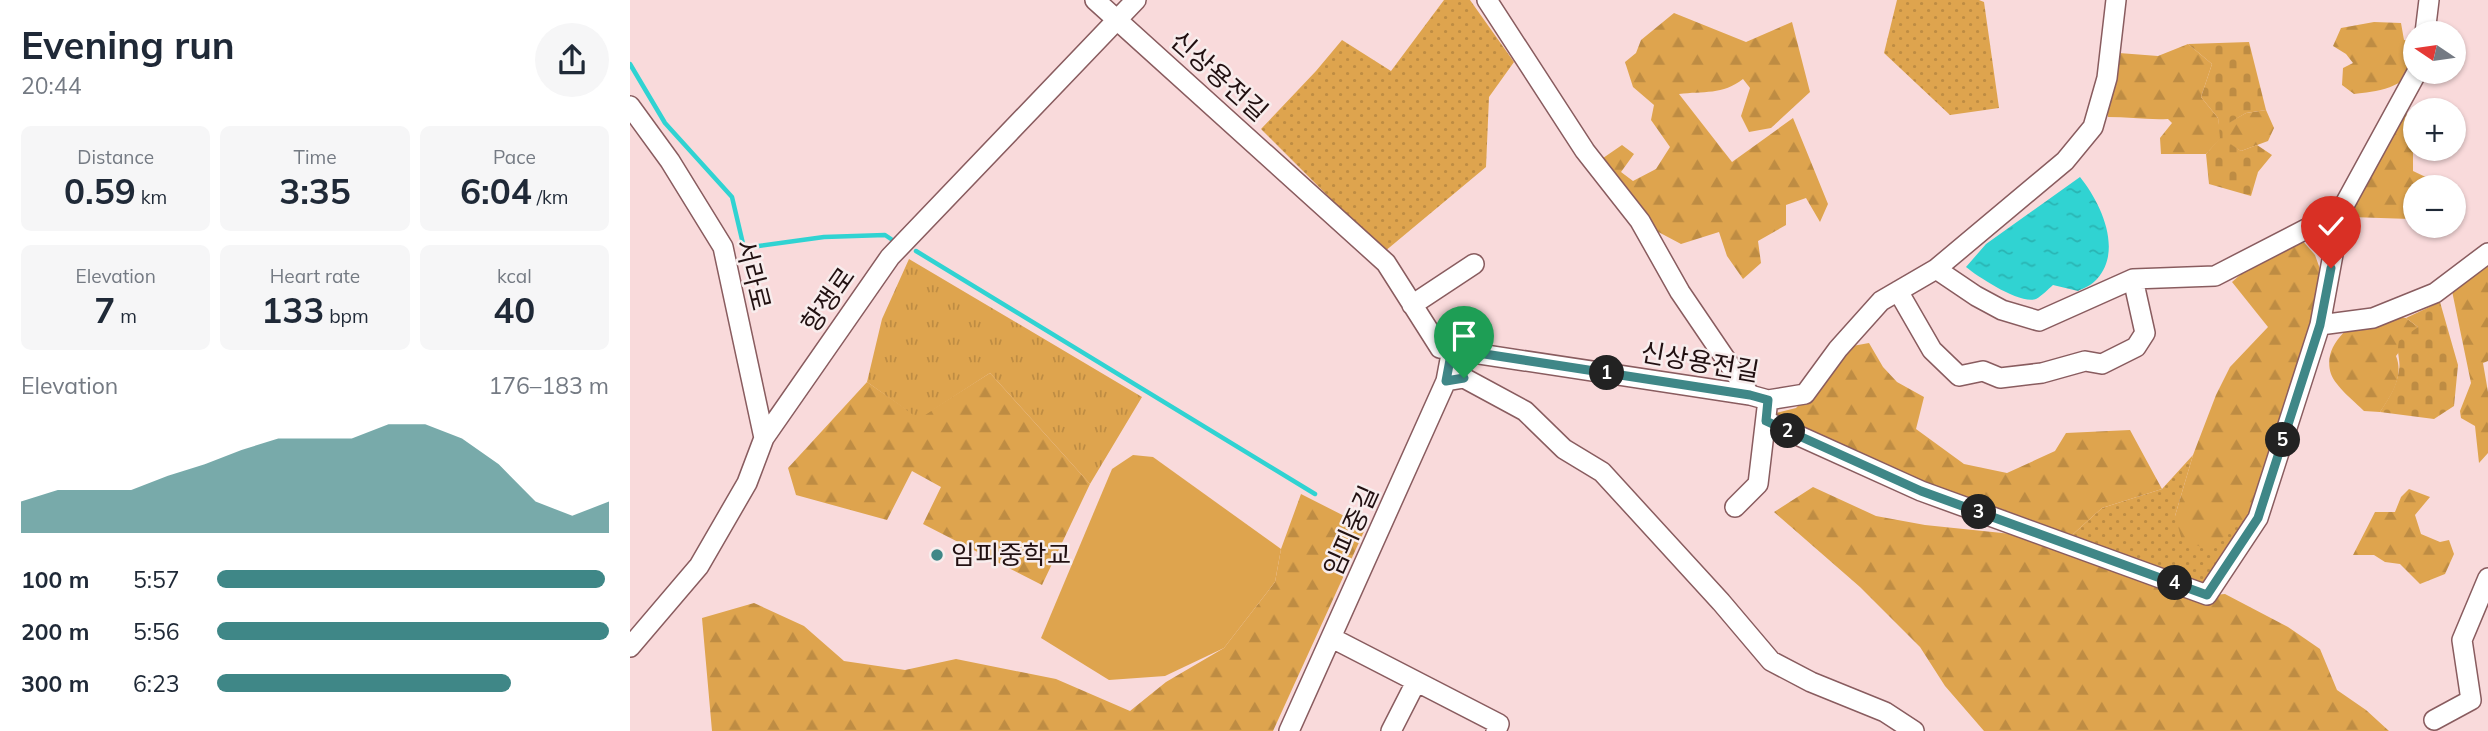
<!DOCTYPE html>
<meta charset="utf-8">
<style>
body{margin:0;font-family:Mulish,"Noto Sans KR",sans-serif;background:#f6f6f7;color:#1f2937;height:100vh;display:flex;flex-direction:column;font-size:26px;white-space:nowrap}
*{box-sizing:border-box;margin:0}
p{font-size:23px;color:#747a83}
.icon{flex:none;width:38px;height:38px;fill:none;stroke:currentColor;stroke-width:2;stroke-linecap:round;stroke-linejoin:round}
.map{position:relative;flex:1;overflow:hidden}
.sheet{display:flex;flex-direction:column;background:#fff;width:630px}
.sheet>*{flex:none}
.needle{width:46px;rotate:283deg}
.buttons{position:absolute;left:1773px;top:21px;display:grid;gap:14px}
.buttons a{display:grid;place-items:center;width:63px;height:63px;border-radius:50%;background:#fff;box-shadow:0 2px 5px #0004;font-size:35px}
.pin{position:absolute;display:grid;place-items:center;width:60px;height:60px;color:#fff;margin:-72px -30px;border-radius:50% 50% 50% 0;rotate:-45deg;box-shadow:0 0 7px #0007}
.pin .icon{rotate:45deg}
.km{position:absolute;width:35px;height:35px;margin:-18px;border-radius:50%;background:#222;color:#fff;font-size:19px;line-height:35px;text-align:center}
.round{display:grid;place-items:center;flex:none;width:74px;height:74px;border-radius:37px;background:#f6f6f7}
.summary{display:flex;align-items:center;justify-content:space-between;height:119px;padding:0 21px}
h1{font-size:38px;font-weight:700;line-height:52px}
.stats{display:grid;grid-template-columns:repeat(3,1fr);gap:10px;height:119px;padding:7px 21px}
.stats div{display:grid;align-content:center;border-radius:10px;background:#f6f6f7;text-align:center}
.stats b{font-size:35px;font-weight:700}
.stats small{font-size:19px;font-weight:400}
.stats p{font-size:19px}
.chart{height:196px;padding:14px 21px}
.chart p{display:flex;justify-content:space-between}
.chart svg{width:100%;height:126px;margin-top:7px;fill:#3f8787;opacity:.7}
ul{padding:0 21px;list-style:none;font-size:23px}
li{display:grid;grid-template-columns:112px 84px 1fr;align-items:center;height:52px}
li i{height:18px;border-radius:9px;background:#3f8787}
main{display:flex;flex:1;min-height:0}
.map>svg:first-child{display:block}
.grass{fill:url(#grass-dots)}
.forest{fill:url(#forest-firs)}
.cemetery{fill:url(#cemetery-stones)}
.park{fill:url(#park-tufts)}
.pitch{fill:#dea44e}
.water{fill:url(#water-ripples)}
.lines{fill:none;stroke-linecap:round;stroke-linejoin:round}
.stream{stroke:#30d3d2;stroke-width:4.5}
.minor-casing{stroke:#895c5f;stroke-width:22}
.minor{stroke:#fff;stroke-width:19}
.route-casing{stroke:#fff;stroke-width:14}
.route{stroke:#3f8787;stroke-width:9}
.poi-dot{fill:#3f8787;stroke:#f8eded;stroke-width:2.5}
.labels{text-anchor:middle;stroke-width:5;stroke-linejoin:round;paint-order:stroke}
.street-label{font-size:26px;fill:#211011;stroke:#f8eded}
.poi-label{font-size:26px;fill:#211011;stroke:#f8eded;text-anchor:start}
</style>
<main>
<section class="sheet">
<div class="summary"><div><h1>Evening run</h1><p>20:44</p></div><a class="round"><svg class="icon" aria-label="share" viewBox="0 0 24 24"><path d="M12 15V3M7 8l5-5 5 5M5 13v7h14v-7"/></svg></a></div>
<div class="stats">
<div><p>Distance</p><b>0.59<small> km</small></b></div>
<div><p>Time</p><b>3:35</b></div>
<div><p>Pace</p><b>6:04<small> /km</small></b></div>
</div>
<div class="stats">
<div><p>Elevation</p><b>7<small> m</small></b></div>
<div><p>Heart rate</p><b>133<small> bpm</small></b></div>
<div><p>kcal</p><b>40</b></div>
</div>
<div class="chart"><p><span>Elevation</span>176–183 m</p>
<svg viewBox="0 0 160 44" preserveAspectRatio="none"><path d="M0 44V33L10 29L20 29L30 29L40 24L50 20L60 15L70 11L80 11L90 11L100 6L110 6L120 11L130 20L140 33L150 38L160 33V44z"/></svg>
</div>
<ul>
<li><b>100 m</b>5:57<i style="width:99%"></i></li>
<li><b>200 m</b>5:56<i style="width:100%"></i></li>
<li><b>300 m</b>6:23<i style="width:75%"></i></li>
</ul>
</section>
<div class="map">
<svg width="1858" height="731" viewBox="0 0 1858 731">
<defs>
<pattern id="grass-dots" width="8" height="8" patternUnits="userSpaceOnUse" patternTransform="scale(1.75)"><rect width="8" height="8" fill="#dea44e"/><path d="M2 2h.1M6 6h.1" fill="none" stroke="#be8c43" stroke-width="1.8" stroke-linecap="round"/></pattern>
<pattern id="forest-firs" width="22" height="20" patternUnits="userSpaceOnUse" patternTransform="scale(1.75)"><rect width="22" height="20" fill="#dea44e"/><path d="M5 1l3.5 6h-7zM16 11l3.5 6h-7z" fill="#be8c43"/></pattern>
<pattern id="cemetery-stones" width="16" height="16" patternUnits="userSpaceOnUse" patternTransform="scale(1.75)"><rect width="16" height="16" fill="#dea44e"/><path d="M2 7V4a2 2 0 0 1 4 0v3zM10 15v-3a2 2 0 0 1 4 0v3z" fill="#be8c43"/></pattern>
<pattern id="park-tufts" width="24" height="20" patternUnits="userSpaceOnUse" patternTransform="scale(1.75)"><rect width="24" height="20" fill="#dea44e"/><path d="M3 7l-1-3M5 7V3M7 7l1-3M15 17l-1-3M17 17v-4M19 17l1-3" fill="none" stroke="#be8c43"/></pattern>
<pattern id="water-ripples" width="26" height="14" patternUnits="userSpaceOnUse" patternTransform="scale(1.75)"><rect width="26" height="14" fill="#30d3d2"/><path d="M2 4q2-2 4 0t4 0M15 11q2-2 4 0t4 0" fill="none" stroke="#2ab4b3"/></pattern>
</defs>
<rect width="100%" height="100%" fill="#f9dadb"/>
<path class="grass" d="M 814,0 L 840,0 L 884,62 L 859,97 L 856,167 L 754,252 L 631,129 L 686,71 L 712,40 L 761,71 Z
M 1267,0 L 1349,0 L 1354,2 L 1369,108 L 1320,115 L 1254,53 Z
M 1563,455 L 1545,516 L 1626,509 L 1574,588 L 1441,536 L 1472,508 L 1532,489 Z"/>
<path class="forest" d="M 1044,13 L 1116,42 L 1162,22 L 1180,92 L 1141,128 L 1119,132 L 1111,116 L 1120,88 L 1113,79 C 1093,95 1073,91 1049,94 L 1102,162 L 1163,118 L 1198,204 L 1190,222 L 1176,198 L 1156,205 L 1156,225 L 1128,241 L 1131,263 L 1113,279 L 1097,256 L 1089,232 L 1051,244 L 1002,218 L 960,167 L 992,145 L 1004,154 L 991,172 L 1003,181 L 1026,169 L 1040,147 L 1021,120 L 1024,105 L 1003,87 L 995,62 L 1006,53 L 1011,40 Z
M 1744,22 L 1771,23 L 1774,40 L 1785,40 C 1785,47 1787,56 1785,63 C 1779,88 1744,92 1724,94 L 1712,85 L 1713,68 L 1723,63 L 1716,54 L 1703,46 L 1711,28 Z
M 1558,44 L 1582,64 L 1571,97 L 1588,118 L 1591,138 L 1576,154 L 1531,154 L 1530,138 L 1542,123 L 1538,119 C 1517,120 1498,117 1478,117 L 1475,103 L 1489,53 L 1528,56 Z
M 1769,88 L 1783,136 L 1783,171 L 1802,180 L 1800,187 L 1785,187 L 1785,213 L 1780,219 L 1721,217 L 1705,205 Z
M 1636,110 L 1644,128 L 1638,141 L 1611,151 L 1599,144 L 1598,123 L 1616,113 Z
M 1671,239 L 1685,255 L 1690,269 L 1675,359 L 1626,509 L 1593,538 L 1574,548 L 1552,540 L 1545,516 L 1563,455 L 1586,395 L 1600,367 L 1638,327 L 1602,282 L 1627,260 Z
M 1858,257 L 1858,361 L 1853,363 L 1858,392 L 1858,453 L 1849,463 L 1845,426 L 1831,418 L 1830,411 L 1841,383 L 1821,286 Z
M 1739,312 L 1776,318 L 1788,327 L 1766,356 C 1774,376 1762,395 1750,412 L 1734,411 C 1724,401 1706,387 1701,374 C 1692,346 1719,326 1739,312 Z
M 1239,343 L 1253,367 L 1267,382 L 1294,397 L 1286,429 L 1334,464 L 1377,473 L 1425,451 L 1436,433 L 1500,430 L 1532,489 L 1472,508 L 1441,536 L 1407,523 L 1332,512 L 1142,414 L 1166,408 L 1195,378 L 1217,347 Z
M 360,373 L 460,484 L 412,585 L 293,524 L 311,487 L 282,471 L 257,520 L 166,495 L 158,468 L 237,382 L 289,418 Z
M 1183,487 L 1246,516 L 1295,525 L 1401,536 L 1560,597 L 1595,594 L 1658,627 L 1690,649 L 1707,690 L 1736,710 L 1759,731 L 1354,731 L 1315,686 L 1290,647 L 1230,587 L 1144,512 Z
M 1779,489 L 1800,497 L 1785,515 L 1791,534 L 1810,542 L 1819,540 L 1824,554 L 1815,574 L 1790,584 L 1770,564 L 1755,562 L 1744,555 L 1723,555 L 1745,512 L 1765,512 L 1771,497 Z
M 671,494 L 736,527 L 643,731 L 82,731 L 72,618 L 124,603 L 174,626 L 214,661 L 275,670 L 326,659 L 426,679 L 500,711 L 536,682 L 594,648 L 645,582 L 651,549 Z"/>
<path class="cemetery" d="M 1619,42 L 1636,110 L 1616,113 L 1599,123 L 1599,143 L 1611,151 L 1627,145 L 1642,155 L 1628,172 L 1621,196 L 1579,184 L 1576,154 L 1590,138 L 1588,118 L 1571,97 L 1582,64 L 1558,44 Z
M 1810,302 L 1828,365 L 1824,406 L 1804,419 L 1750,412 C 1759,398 1767,386 1769,370 C 1771,360 1766,354 1769,341 L 1788,327 L 1776,318 Z"/>
<path class="park" d="M 279,259 L 512,397 L 460,484 L 360,373 L 289,419 L 237,382 L 252,319 Z"/>
<path class="pitch" d="M 503,455 L 523,457 L 651,549 L 645,582 L 594,648 L 535,676 L 479,680 L 411,638 L 482,469 Z"/>
<path class="water" d="M 1450,177 C 1471,203 1493,250 1467,279 C 1462,285 1454,288 1448,291 L 1423,285 C 1418,289 1412,296 1406,299 C 1391,305 1348,277 1336,267 L 1356,244 Z"/>
<g class="lines">
<path class="stream" d="M 0,64 L 35,123 L 102,197 L 114,248 L 194,237 L 255,235 L 261,239
M 286,251 L 685,494"/>
<g class="minor-casing">
<path id="minor" d="M 465,0 L 756,263 L 810,348 L 1120,395 L 1138,400 L 1175,394 L 1208,349 L 1251,301 L 1306,269 L 1435,161 L 1463,127 L 1477,78 L 1486,0
M 857,0 L 955,151 L 1010,221 L 1050,292 L 1120,395
M 1795,33 L 1799,0
M 0,106 L 40,161 L 93,247 L 134,438
M 1306,269 L 1346,296 L 1372,310 L 1409,321 L 1503,279 L 1585,276 L 1711,211 L 1787,72
M 1268,291 L 1302,350 L 1329,376 L 1353,371 L 1370,378 L 1412,373 L 1455,361 L 1472,364 L 1506,347 L 1515,333 L 1503,279
M 782,305 L 844,264
M 1690,325 L 1743,318 L 1805,293 L 1858,253
M 816,381 L 834,378 L 895,411 L 934,449 L 972,472 L 1091,602 L 1141,661 L 1181,682 L 1255,712 L 1284,731
M 1136,421 L 1291,491 L 1577,595 L 1628,518 L 1690,325 L 1711,211
M 1105,507 L 1128,484 L 1137,408
M 702,638 L 869,724 L 866,731
M 0,647 L 69,566 L 117,483 L 134,438 L 260,257 L 506,0
M 1804,720 L 1841,700 L 1832,640 L 1858,578
M 659,731 L 816,381 L 822,349
M 761,731 L 786,682"/>
</g>
<use href="#minor" class="minor"/>
</g>
<g class="lines">
<g class="route-casing">
<path id="route" d="M 834,378 L 816,381 L 822,349 L 1120,395 L 1138,400 L 1136,421 L 1291,491 L 1577,595 L 1628,518 L 1690,325 L 1701,268"/>
</g>
<use href="#route" class="route"/>
</g>
<circle class="poi-dot" cx="307" cy="555" r="7"/>
<g class="labels">
<g class="street-label">
<text transform="translate(589 76) rotate(42)" y="9">신상용전길</text>
<text transform="translate(123 275) rotate(76)" y="9">서라로</text>
<text transform="translate(198 300) rotate(-55)" y="9">항쟁로</text>
<text transform="translate(1070 362) rotate(10)" y="9">신상용전길</text>
<text transform="translate(721 531) rotate(-66)" y="9">임피중길</text>
</g>
<g class="poi-label">
<text x="321" y="564">임피중학교</text>
</g>
</g>
</svg>
<div class="buttons">
<a><svg class="needle" viewBox="-14 -14 28 28"><path d="M0-13l5 13h-10z" fill="#e53935"/><path d="M0 13l5-13h-10z" fill="#747a83"/></svg></a>
<a>+</a>
<a>−</a>
</div>
<div class="pin" style="left:834px;top:378px;background:#1e9e55"><svg class="icon" aria-label="arrive" viewBox="0 0 24 24"><path d="M6 21V4h12l-3 4 3 4H6"/></svg></div>
<div class="pin" style="left:1701px;top:268px;background:#d93025"><svg class="icon" aria-label="check" viewBox="0 0 24 24"><path d="M5 12l5 5 9-10"/></svg></div>
<b class="km" style="left:977px;top:373px">1</b>
<b class="km" style="left:1158px;top:431px">2</b>
<b class="km" style="left:1349px;top:512px">3</b>
<b class="km" style="left:1545px;top:583px">4</b>
<b class="km" style="left:1653px;top:440px">5</b>
</div>
</main>
